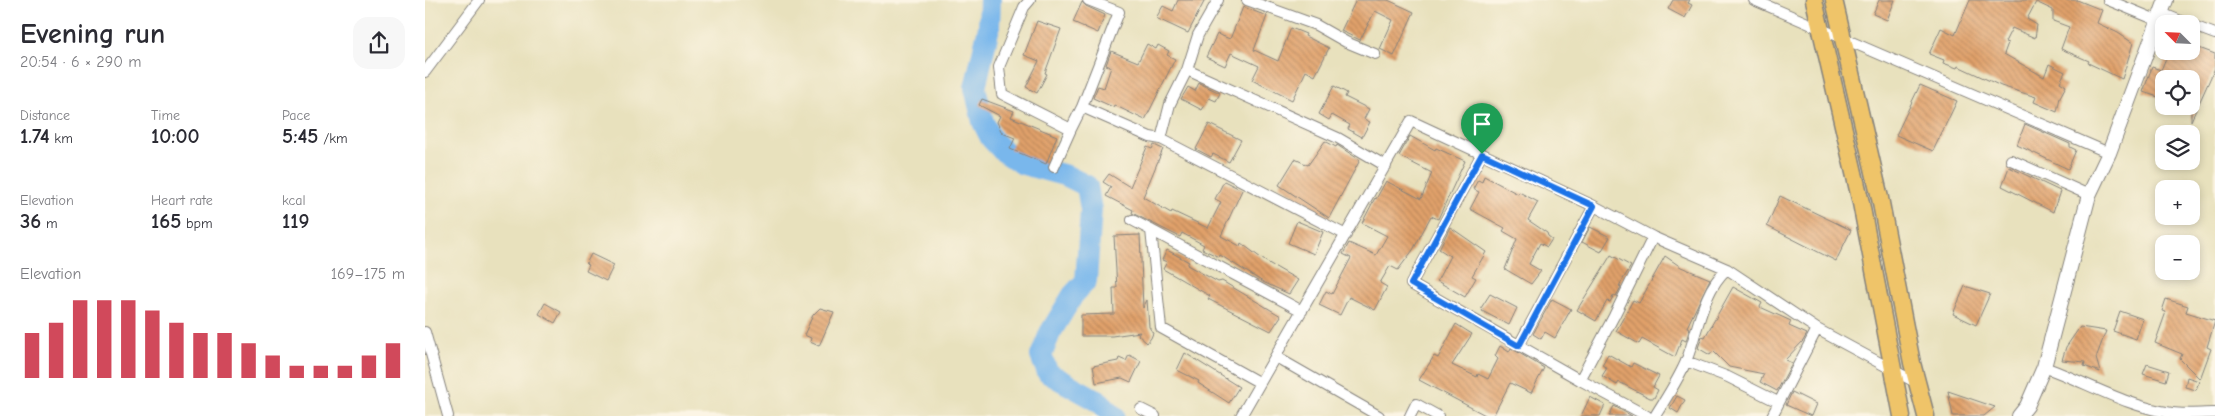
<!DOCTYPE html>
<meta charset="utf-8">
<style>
body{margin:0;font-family:"Comic Neue",sans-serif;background:#f7f7f7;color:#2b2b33;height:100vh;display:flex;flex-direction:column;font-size:19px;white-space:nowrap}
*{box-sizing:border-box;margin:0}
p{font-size:16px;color:#7c7c81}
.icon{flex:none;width:28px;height:28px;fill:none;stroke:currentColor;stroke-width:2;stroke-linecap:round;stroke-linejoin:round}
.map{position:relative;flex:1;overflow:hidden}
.sheet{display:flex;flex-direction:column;background:#fff;width:425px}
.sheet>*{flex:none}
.needle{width:32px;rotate:294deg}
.fabs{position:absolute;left:1730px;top:15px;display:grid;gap:10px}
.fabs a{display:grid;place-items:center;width:45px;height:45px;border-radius:10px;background:#fff;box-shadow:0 2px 8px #0003;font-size:25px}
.pin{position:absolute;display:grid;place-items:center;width:42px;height:42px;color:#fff;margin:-51px -21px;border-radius:50% 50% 50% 0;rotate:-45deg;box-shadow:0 0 5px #0007}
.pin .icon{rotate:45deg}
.round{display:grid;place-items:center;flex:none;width:52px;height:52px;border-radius:15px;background:#f7f7f7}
.head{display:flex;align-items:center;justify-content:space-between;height:85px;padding:0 20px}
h1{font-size:28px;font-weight:700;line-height:38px}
.figures{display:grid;grid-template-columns:repeat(3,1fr);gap:8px;height:85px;padding:5px 20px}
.figures div{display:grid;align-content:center}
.figures b{font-size:21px;font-weight:700}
.figures small{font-size:14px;font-weight:400}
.figures p{font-size:14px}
.chart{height:140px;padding:10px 20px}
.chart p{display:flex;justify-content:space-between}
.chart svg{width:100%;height:90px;margin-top:5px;stroke:#d1495b;stroke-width:6}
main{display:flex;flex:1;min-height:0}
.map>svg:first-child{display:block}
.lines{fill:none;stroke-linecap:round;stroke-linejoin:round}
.river{stroke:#79b7ec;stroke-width:22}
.building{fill:url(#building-back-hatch)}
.minor-casing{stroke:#85827c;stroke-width:12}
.tertiary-casing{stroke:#85827c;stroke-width:16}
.primary-casing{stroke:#85827c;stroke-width:19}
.minor{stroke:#fff;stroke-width:10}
.tertiary{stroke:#fff;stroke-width:14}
.primary{stroke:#efc469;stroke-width:16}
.route-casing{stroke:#fff;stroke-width:10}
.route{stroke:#1a73e8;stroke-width:6}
</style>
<main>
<section class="sheet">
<div class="head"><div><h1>Evening run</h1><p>20:54 · 6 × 290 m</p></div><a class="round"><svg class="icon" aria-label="share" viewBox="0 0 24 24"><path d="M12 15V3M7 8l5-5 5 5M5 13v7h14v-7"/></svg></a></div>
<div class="figures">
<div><p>Distance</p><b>1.74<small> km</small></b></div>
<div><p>Time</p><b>10:00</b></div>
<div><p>Pace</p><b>5:45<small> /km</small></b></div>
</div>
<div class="figures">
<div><p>Elevation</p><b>36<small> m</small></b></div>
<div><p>Heart rate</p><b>165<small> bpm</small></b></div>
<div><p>kcal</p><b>119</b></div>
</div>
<div class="chart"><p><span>Elevation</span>169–175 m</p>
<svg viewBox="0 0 160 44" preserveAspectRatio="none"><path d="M5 44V22M15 44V17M25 44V6M35 44V6M45 44V6M55 44V11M65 44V17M75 44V22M85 44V22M95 44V27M105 44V33M115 44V38M125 44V38M135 44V38M145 44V33M155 44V27"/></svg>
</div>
</section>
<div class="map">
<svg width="1790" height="416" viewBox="0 0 1790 416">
<defs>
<pattern id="building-back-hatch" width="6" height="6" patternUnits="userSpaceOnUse" patternTransform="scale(1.25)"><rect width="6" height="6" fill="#e1a16a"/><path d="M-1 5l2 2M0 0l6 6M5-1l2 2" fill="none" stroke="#b68358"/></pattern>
</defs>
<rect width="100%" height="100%" fill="#fcf5e5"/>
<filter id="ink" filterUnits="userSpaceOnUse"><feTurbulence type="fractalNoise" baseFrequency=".02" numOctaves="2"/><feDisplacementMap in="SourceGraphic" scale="10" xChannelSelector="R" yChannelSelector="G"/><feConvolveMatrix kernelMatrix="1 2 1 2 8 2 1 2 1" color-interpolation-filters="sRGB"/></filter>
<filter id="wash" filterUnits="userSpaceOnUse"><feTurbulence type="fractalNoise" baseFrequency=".0096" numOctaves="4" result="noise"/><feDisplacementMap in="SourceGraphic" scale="20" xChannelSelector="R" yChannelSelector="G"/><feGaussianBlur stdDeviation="1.12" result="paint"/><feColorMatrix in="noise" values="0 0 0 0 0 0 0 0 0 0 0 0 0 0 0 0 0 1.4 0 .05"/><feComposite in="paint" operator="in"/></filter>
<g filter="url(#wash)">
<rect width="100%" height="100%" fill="#e8e1bd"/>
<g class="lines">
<path class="river" d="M 565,0 L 564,27 L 550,88 L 558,122 L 566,138 L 578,151 L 598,164 L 642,176 L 662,186 L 666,210 L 661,281 L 648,295 L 625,333 L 616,356 L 623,373 L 675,402 L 689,416"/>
</g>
<g id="blocks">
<path class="building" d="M 753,0 L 780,0 L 763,33 L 731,18 L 738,6 L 748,11 Z
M 931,0 L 963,0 L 989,12 L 969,56 L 955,49 L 968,20 L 950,11 L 935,40 L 916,31 Z
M 1248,0 L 1265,0 L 1263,3 L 1267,5 L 1260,18 L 1243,9 Z
M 1454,0 L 1470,0 L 1462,20 L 1448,14 Z
M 1545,0 L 1652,0 L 1677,10 L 1672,23 L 1693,33 L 1708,43 L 1697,79 L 1663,63 L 1664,61 L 1636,49 L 1644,27 L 1628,21 L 1628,10 L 1611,2 L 1602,19 L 1612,25 L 1610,38 L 1587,28 L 1580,42 L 1583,43 L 1579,54 L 1619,77 L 1624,64 L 1640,72 L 1635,82 L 1641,86 L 1635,97 L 1632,112 L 1609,102 L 1611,97 L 1576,86 L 1533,66 L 1532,68 L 1518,63 L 1519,60 L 1504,54 L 1516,28 L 1530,35 Z
M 657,2 L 661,6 L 680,15 L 673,33 L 648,22 Z
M 818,7 L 842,16 L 829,50 L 853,61 L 866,28 L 881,34 L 880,36 L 904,48 L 890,76 L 881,71 L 867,100 L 827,80 L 834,66 L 806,53 L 800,66 L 781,57 L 792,34 L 805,39 Z
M 612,21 L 636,29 L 620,73 L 622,74 L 612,93 L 601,87 L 614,61 L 599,55 Z
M 722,44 L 731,49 L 733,45 L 744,51 L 742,55 L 750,59 L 720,120 L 689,105 L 688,107 L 668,98 L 673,86 L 679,88 L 686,67 L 681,65 L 686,51 L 713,62 Z
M 1766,45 L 1790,54 L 1790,68 L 1766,121 L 1766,79 L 1739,79 L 1739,99 L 1718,92 L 1727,67 L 1736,70 L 1744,51 L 1766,51 Z
M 774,83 L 795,93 L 791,101 L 784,98 L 777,110 L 756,99 L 763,87 L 770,91 Z
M 1495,85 L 1532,101 L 1508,151 L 1471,135 Z
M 909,86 L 922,93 L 920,97 L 944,109 L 939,119 L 945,122 L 937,137 L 923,129 L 925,125 L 907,115 L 904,120 L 894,114 Z
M 557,99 L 589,111 L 586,117 L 632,136 L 621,164 L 585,149 L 590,138 L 577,133 L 572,122 L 575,116 L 554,105 Z
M 784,124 L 816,140 L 804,162 L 788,154 L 786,157 L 771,149 Z
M 1600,124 L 1645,144 L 1645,147 L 1651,150 L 1643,169 L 1592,145 Z
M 985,136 L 1010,150 L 1011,148 L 1040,161 L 1013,219 L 1006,216 L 988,250 L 973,270 L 965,266 L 955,283 L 962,287 L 950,310 L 924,297 L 915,315 L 894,305 L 901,291 L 907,294 L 926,258 L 918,254 L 924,243 L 951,255 L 962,236 L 937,223 L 950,198 L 951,199 L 961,181 L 996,199 L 1007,173 L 974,156 Z
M 900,141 L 911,147 L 912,145 L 935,160 L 904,218 L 854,185 L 870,159 L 883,165 Z
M 729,145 L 738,149 L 718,197 L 746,213 L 747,211 L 783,228 L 796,202 L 790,199 L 799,181 L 817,190 L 796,236 L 815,246 L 816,243 L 840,261 L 873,280 L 864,294 L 838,282 L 795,255 L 794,257 L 777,249 L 779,245 L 757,233 L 755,237 L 707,213 L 708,210 L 681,196 L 686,187 L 678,182 L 684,174 L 705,187 L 722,147 L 727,149 Z
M 1584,167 L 1635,191 L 1628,212 L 1577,186 Z
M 1059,176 L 1093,194 L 1094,192 L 1113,202 L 1103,220 L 1122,233 L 1123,236 L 1127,239 L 1122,247 L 1115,243 L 1104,264 L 1116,271 L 1106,284 L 1080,269 L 1092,239 L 1078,231 L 1080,228 L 1045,209 L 1054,192 L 1048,189 L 1053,180 L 1057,182 Z
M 1355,196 L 1426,230 L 1411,261 L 1342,226 Z
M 872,221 L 898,232 L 889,254 L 863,243 Z
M 1025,227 L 1061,252 L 1047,276 L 1051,278 L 1040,297 L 1012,281 L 1025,256 L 1014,249 Z
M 1165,227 L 1185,237 L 1176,252 L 1157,242 Z
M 715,235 L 718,308 L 722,300 L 724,327 L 728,333 L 726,338 L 722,343 L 713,335 L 715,332 L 687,336 L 656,336 L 656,315 L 689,314 L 688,288 L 692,288 L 689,236 Z
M 742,250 L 764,262 L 762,265 L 793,282 L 797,281 L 856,316 L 846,331 L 783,299 L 785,296 L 738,269 L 742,262 L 737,260 Z
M 166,254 L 189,265 L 181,281 L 161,271 L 164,265 L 161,264 Z
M 1186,255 L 1206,266 L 1194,286 L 1196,287 L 1191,296 L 1189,295 L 1185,302 L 1182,301 L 1171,321 L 1152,310 Z
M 1240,256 L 1256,267 L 1285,279 L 1262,327 L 1265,328 L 1261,341 L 1257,339 L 1250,357 L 1217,339 L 1214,344 L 1191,331 L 1208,300 L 1214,303 Z
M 1540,286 L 1565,294 L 1551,325 L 1528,314 Z
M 1308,287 L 1337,303 L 1335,307 L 1366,321 L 1364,326 L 1382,334 L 1378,341 L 1360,360 L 1367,363 L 1352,391 L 1335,382 L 1339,374 L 1304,367 L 1288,351 L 1285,355 L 1273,348 L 1277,336 L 1280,337 Z
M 1065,294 L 1092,308 L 1084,325 L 1057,311 L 1058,309 L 1056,308 Z
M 1127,299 L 1146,309 L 1130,338 L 1120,332 L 1116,339 L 1108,334 Z
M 1741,299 L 1763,306 L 1761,312 L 1790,321 L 1782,347 L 1786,349 L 1775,379 L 1755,359 L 1757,354 L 1730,343 L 1741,312 L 1737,311 Z
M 120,303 L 136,312 L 130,323 L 114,314 Z
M 395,308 L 409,312 L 394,346 L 385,342 L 386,338 L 379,335 L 388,315 Z
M 1695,311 L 1718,319 L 1711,339 L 1688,331 Z
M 1031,324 L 1047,334 L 1027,365 L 1052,377 L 1053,374 L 1063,379 L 1073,359 L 1070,356 L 1075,346 L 1084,352 L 1086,348 L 1119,368 L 1106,393 L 1085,383 L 1068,416 L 1062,416 L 994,380 L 1009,356 L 1013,358 Z
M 1655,327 L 1681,331 L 1671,358 L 1675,372 L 1659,366 L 1660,362 L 1637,360 L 1641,347 Z
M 760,353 L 814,387 L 804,403 L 773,383 L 774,381 L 752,370 Z
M 1183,354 L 1206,367 L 1208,363 L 1234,376 L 1228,387 L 1233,390 L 1229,398 L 1225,398 L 1194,382 L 1192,385 L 1177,376 L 1182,368 L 1177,365 Z
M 704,355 L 716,361 L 706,382 L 697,378 L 671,383 L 668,366 L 693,361 L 694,358 L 701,361 Z
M 1722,364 L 1744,371 L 1741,381 L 1718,374 Z
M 1762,377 L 1774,381 L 1771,390 L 1760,387 Z
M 1523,391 L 1570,407 L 1559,416 L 1528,416 Z
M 1367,392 L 1391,404 L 1386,416 L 1361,405 Z
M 1252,396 L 1260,400 L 1253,413 L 1245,408 Z
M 1165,397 L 1180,405 L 1175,416 L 1156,416 Z
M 1189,406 L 1207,416 L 1184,416 Z"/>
</g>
</g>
<g filter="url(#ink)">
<use href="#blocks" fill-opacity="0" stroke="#85827c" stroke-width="1"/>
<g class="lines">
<g class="minor-casing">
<path id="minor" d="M 605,0 L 599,7 L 574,67 L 577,94 L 646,129 L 657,107
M 663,0 L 694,12 L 657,107 L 725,137 L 736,139 L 921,235
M 793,0 L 773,35 L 762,70 L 913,138 L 961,166
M 822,0 L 891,25 L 921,42 L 950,54
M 1329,0 L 1684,153
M 1683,0 L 1734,21
M 1736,13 L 1763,24
M 1766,25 L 1790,34
M 0,72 L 54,0
M 736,139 L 745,104 L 762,70
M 1057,154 L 986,284 L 1155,380 L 1222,416
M 1586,160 L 1664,195
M 629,167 L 646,129
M 707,220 L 877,311
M 726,230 L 736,328 L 835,383
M 0,332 L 23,416
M 1094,345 L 1169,206
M 851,357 L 954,416
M 1261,361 L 1303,377 L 1353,402
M 1619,367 C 1661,382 1702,407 1747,413 C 1761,415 1776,413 1790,413
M 1155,380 L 1189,316 L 1228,237
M 716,409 L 730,416
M 816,416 L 986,121 L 1169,206 L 1228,237 L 1302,269 L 1392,329 L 1492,383
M 985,416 L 991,404 L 1013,416
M 1230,416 C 1241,398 1254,379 1262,359 C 1273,330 1278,290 1302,269
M 1347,416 L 1392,329"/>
</g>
<g class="tertiary-casing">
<path id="tertiary" d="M 1594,416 L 1602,406 L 1619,367 L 1664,195 L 1684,153 L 1741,0"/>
</g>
<g class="primary-casing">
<path id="primary" d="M 1389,0 L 1436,203 L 1477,416
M 1409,0 L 1455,198 L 1487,363 L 1501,416"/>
</g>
<use href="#minor" class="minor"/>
<use href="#tertiary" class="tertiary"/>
<use href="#primary" class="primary"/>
</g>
</g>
<g class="lines" filter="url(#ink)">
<g class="route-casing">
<path id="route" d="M 1057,154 L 1169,206 L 1094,346 L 986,284 Z"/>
</g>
<use href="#route" class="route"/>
</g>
</svg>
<div class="fabs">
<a><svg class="needle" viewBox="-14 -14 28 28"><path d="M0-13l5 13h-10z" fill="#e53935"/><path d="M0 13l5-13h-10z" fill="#7c7c81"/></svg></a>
<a><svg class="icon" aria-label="locate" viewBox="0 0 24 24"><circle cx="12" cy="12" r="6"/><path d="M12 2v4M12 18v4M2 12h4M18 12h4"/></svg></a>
<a><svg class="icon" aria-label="layers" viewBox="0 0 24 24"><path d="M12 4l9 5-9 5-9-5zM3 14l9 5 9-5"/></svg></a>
<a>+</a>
<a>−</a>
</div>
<div class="pin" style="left:1057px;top:154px;background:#1e9e55"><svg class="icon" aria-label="arrive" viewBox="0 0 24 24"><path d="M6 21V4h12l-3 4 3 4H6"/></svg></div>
</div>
</main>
